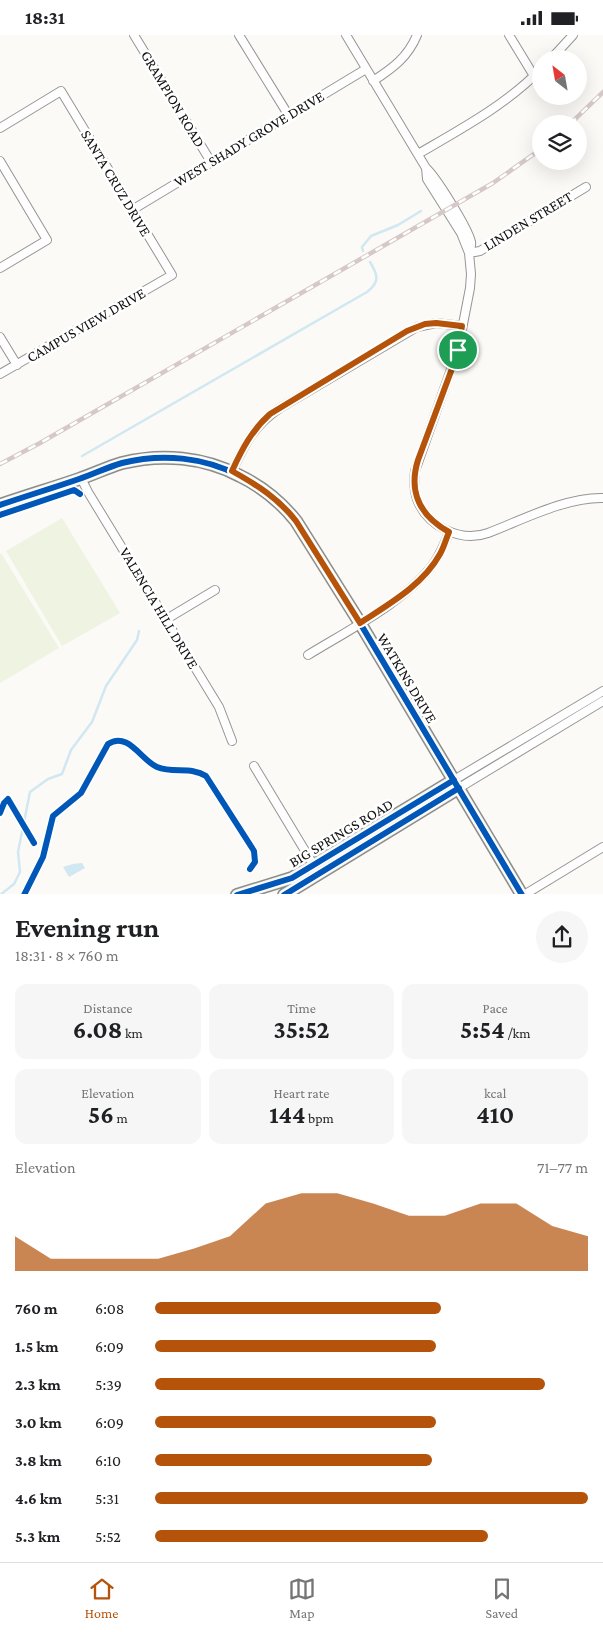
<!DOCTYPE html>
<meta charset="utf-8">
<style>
body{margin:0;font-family:"Crimson Pro",serif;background:#f6f6f6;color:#202124;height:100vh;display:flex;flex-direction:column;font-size:19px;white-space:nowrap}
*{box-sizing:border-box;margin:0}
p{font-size:16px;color:#757577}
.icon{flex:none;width:28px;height:28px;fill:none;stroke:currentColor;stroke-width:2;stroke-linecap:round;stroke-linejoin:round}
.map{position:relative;height:859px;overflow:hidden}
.drawer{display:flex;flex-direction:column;background:#fff;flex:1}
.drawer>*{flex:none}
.needle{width:32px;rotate:329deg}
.buttons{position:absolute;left:532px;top:15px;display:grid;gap:10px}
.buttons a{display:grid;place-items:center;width:55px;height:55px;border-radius:50%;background:#fff;box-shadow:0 5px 20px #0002;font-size:25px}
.pin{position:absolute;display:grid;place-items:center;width:42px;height:42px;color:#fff;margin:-21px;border:2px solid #fff;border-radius:50%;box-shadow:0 1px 5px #0007}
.round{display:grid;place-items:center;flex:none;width:52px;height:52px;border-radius:26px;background:#f6f6f6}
.overview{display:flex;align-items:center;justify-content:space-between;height:85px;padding:0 15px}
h1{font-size:28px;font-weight:700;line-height:38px}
.figures{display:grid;grid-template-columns:repeat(3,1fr);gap:8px;height:85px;padding:5px 15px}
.figures div{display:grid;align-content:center;border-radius:12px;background:#f6f6f6;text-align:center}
.figures b{font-size:25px;font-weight:700}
.figures small{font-size:14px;font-weight:400}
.figures p{font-size:14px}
.chart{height:140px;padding:10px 15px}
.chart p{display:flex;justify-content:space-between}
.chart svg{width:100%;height:90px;margin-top:5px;fill:#b45309;opacity:.7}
ul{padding:0 15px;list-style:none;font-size:16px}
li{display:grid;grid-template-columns:80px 60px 1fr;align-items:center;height:38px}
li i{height:12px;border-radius:6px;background:#b45309}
.status{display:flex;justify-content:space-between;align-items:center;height:35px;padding:0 25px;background:#fff;direction:ltr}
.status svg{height:14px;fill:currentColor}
.dock{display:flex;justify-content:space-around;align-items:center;height:70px;border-top:1px solid #e0e0e0;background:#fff;font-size:14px;color:#757577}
.dock a{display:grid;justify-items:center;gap:2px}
.dock .current{color:#b45309}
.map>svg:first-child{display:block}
.pitch{fill:#eff3e2}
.water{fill:#d1e7f1}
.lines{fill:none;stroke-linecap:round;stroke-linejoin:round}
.stream{stroke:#d1e7f1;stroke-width:2.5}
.street-casing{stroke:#969594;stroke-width:10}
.secondary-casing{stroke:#8c8c8a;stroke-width:14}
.street{stroke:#fefefe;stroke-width:8}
.secondary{stroke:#f4f3ed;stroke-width:11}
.rail-casing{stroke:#d6c8c9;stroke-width:4.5}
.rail{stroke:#fff;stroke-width:2.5;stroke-dasharray:8;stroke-linecap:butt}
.cycleway-casing{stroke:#fff;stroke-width:9}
.cycleway{stroke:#0057b8;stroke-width:6}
.route-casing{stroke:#fff;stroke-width:10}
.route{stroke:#b45309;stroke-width:6}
.labels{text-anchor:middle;stroke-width:5;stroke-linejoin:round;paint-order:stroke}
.street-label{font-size:15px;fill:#101010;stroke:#fff}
</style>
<div class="status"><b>18:31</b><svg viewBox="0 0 49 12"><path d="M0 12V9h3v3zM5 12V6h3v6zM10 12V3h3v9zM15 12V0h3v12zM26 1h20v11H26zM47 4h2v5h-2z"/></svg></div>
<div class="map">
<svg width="603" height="860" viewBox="0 0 603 860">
<rect width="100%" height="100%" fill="#fbfaf6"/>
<path class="pitch" d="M 62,483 L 120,578 L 62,611 L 6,516 Z
M 1,518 L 59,613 L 0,648 L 0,519 Z"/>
<path class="water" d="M 82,828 L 85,833 L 69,842 L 63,832 L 73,829 Z"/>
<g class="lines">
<path class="stream" d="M 363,216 L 362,212 L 371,201 L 398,190 L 421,176
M 82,421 L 367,257 C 380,247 378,240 370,227
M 0,860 L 14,849 L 20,837 L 18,817 L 30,757 L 48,744 L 62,739 L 71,715 L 92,687 L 106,651 L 137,605 L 139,596"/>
<g class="street-casing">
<path id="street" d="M 134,0 L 211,127
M 239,0 L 289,81
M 346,0 L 426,133 C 436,142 468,193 471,207 C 472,211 470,214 469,218
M 509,0 L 534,41
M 551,24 L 573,0
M 373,46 C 393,33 408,22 417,0
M 0,93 L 61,56 L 172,240 L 0,339
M 418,119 C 461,94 506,70 541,34
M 0,126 L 47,205 L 0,233
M 426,133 L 427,144 L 461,198 L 469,218 L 471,239 L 470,253 L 458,315 L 415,436 C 414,445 414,455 417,464 C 427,491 460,508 488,498 C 522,485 566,462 603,463
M 132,175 L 366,34
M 469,218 L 480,216 L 586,152
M 0,302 L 17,330
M 232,436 C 245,409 254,390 280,373 L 417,292 L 436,288 L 462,291
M 81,443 L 88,457 L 219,672 L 232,706
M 165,585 L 215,555
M 308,620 C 347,596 408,565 434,528 C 441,518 445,508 449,497
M 254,731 L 316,834
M 454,745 L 603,656
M 459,753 L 603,666
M 524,860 L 603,812"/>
</g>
<g class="secondary-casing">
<path id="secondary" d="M 0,470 C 26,461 53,453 79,444 C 94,439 108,432 122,428 C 162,418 204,422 240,441 C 263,452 280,466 296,486 L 360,588 L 522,860
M 237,860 L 292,843 L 454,745
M 284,860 L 459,753"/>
</g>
<use href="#street" class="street"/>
<use href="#secondary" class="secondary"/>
<g class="rail-casing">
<path id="rail" d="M 570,89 L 603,57
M 0,429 L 40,408 L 493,148 L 541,114"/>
</g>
<use href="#rail" class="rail"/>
<g class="cycleway-casing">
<path id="cycleway" d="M 0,470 C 26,461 53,453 79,444 C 94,439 108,432 122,428 C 162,418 204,422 240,441 C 263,452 280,466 296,486 L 360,588 L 522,860
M 0,480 L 74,455 L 80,459
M 0,778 L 4,768 L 8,764 L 34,808
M 24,860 L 43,822 L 53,781 L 81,758 L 108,709 C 128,696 141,725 157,732 C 173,739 191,731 206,741 L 254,816 L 255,827 L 250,834
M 237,860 L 292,843 L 454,745
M 284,860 L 459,753"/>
</g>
<use href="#cycleway" class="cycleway"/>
</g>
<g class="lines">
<g class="route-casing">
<path id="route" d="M 436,288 L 462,291 L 453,331 L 418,425 C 408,457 420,481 449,497 C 446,504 444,512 440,519 C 423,550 389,569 360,588 L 296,486 C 278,463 257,450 232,436 C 242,414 252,395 270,379 L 407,296 L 425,289 Z"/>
</g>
<use href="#route" class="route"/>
</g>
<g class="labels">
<g class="street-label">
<text transform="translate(173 64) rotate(59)" y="5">GRAMPION ROAD</text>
<text transform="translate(249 104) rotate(-31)" y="5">WEST SHADY GROVE DRIVE</text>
<text transform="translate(116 148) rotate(59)" y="5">SANTA CRUZ DRIVE</text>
<text transform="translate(528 186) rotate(-31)" y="5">LINDEN STREET</text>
<text transform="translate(86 290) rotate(-30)" y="5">CAMPUS VIEW DRIVE</text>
<text transform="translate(159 573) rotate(59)" y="5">VALENCIA HILL DRIVE</text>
<text transform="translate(407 643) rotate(59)" y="5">WATKINS DRIVE</text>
<text transform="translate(341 798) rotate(-31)" y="5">BIG SPRINGS ROAD</text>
</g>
</g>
</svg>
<div class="buttons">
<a><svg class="needle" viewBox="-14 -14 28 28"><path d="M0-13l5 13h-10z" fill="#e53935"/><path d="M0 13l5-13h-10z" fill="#757577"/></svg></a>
<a><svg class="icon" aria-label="layers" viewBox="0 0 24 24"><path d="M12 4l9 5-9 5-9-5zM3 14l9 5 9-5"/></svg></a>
</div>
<div class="pin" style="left:458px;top:315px;background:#1e9e55"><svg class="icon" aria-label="arrive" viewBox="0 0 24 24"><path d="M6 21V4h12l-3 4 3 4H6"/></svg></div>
</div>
<section class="drawer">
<div class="overview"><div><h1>Evening run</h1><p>18:31 · 8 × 760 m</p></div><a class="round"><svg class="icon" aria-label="share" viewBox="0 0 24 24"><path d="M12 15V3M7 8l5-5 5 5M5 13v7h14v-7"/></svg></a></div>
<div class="figures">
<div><p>Distance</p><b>6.08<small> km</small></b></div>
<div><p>Time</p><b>35:52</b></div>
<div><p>Pace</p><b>5:54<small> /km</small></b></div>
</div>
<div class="figures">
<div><p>Elevation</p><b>56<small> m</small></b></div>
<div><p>Heart rate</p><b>144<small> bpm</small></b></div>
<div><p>kcal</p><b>410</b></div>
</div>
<div class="chart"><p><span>Elevation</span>71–77 m</p>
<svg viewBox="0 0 160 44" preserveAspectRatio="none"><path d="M0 44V27L10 38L20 38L30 38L40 38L50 33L60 27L70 11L80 6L90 6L100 11L110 17L120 17L130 11L140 11L150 22L160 27V44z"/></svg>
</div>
<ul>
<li><b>760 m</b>6:08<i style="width:66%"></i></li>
<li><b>1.5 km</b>6:09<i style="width:65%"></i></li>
<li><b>2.3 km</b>5:39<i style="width:90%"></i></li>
<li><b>3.0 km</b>6:09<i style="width:65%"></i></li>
<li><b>3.8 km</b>6:10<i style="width:64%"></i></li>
<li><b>4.6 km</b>5:31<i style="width:100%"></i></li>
<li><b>5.3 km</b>5:52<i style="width:77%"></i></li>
</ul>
</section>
<nav class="dock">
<a class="current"><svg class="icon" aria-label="home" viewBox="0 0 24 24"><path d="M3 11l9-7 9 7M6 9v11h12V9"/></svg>Home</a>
<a><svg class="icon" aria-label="map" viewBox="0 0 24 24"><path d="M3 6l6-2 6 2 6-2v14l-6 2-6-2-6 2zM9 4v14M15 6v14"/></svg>Map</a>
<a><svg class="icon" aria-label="saved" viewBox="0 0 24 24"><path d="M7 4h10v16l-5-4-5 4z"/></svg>Saved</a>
</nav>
